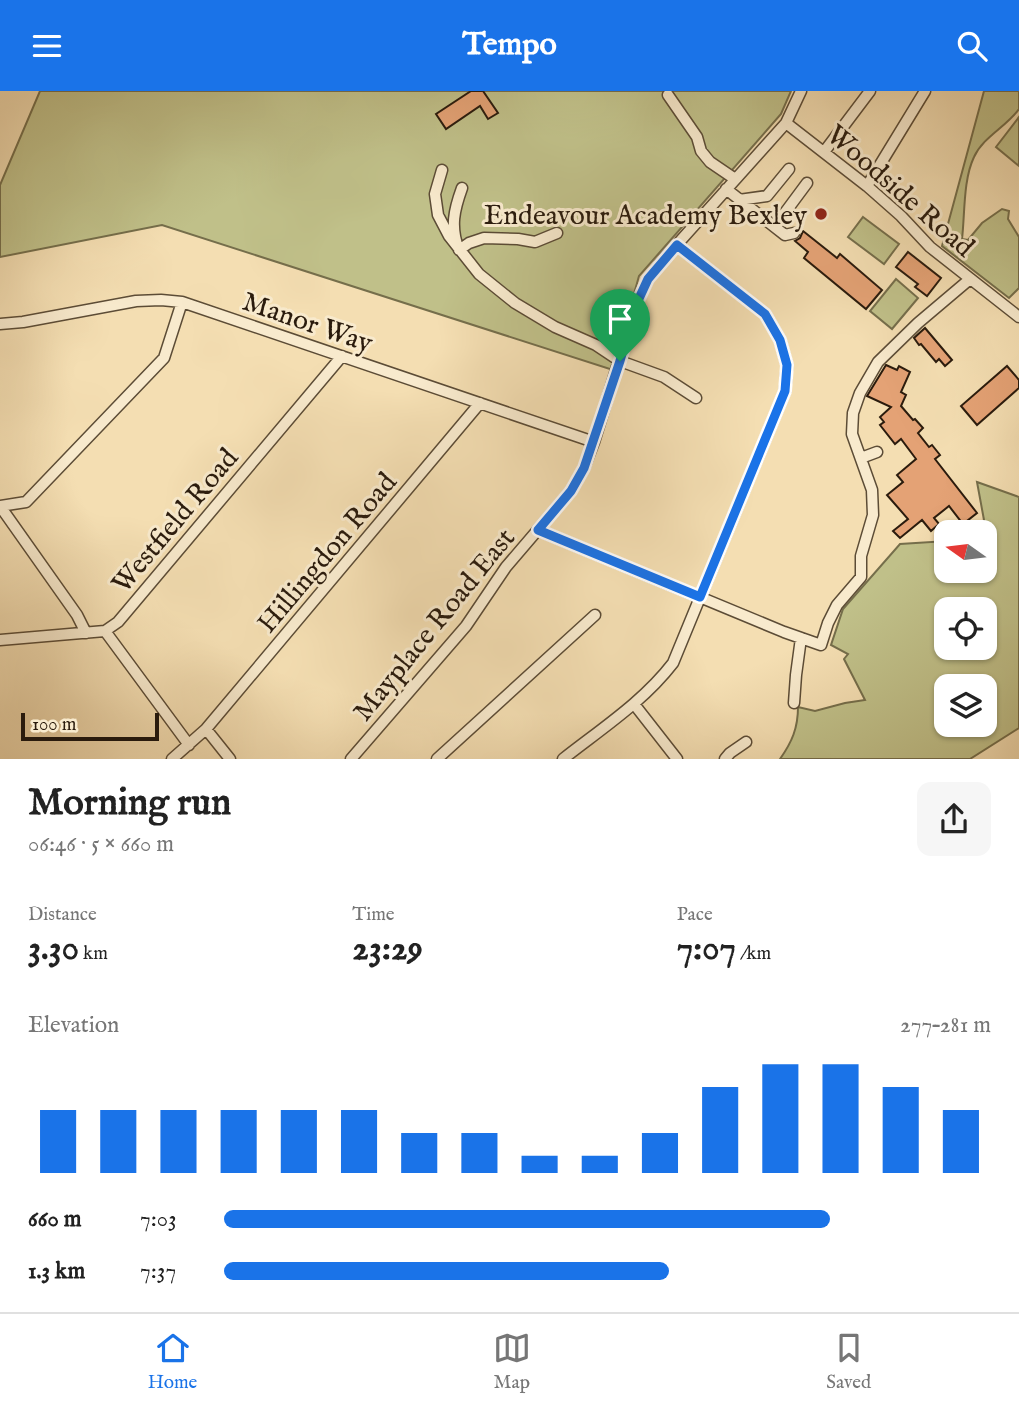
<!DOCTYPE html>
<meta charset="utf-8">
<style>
body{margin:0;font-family:"IM FELL English",serif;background:#f6f6f6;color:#222;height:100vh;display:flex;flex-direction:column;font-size:26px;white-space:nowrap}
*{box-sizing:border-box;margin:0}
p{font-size:23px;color:#767676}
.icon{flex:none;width:38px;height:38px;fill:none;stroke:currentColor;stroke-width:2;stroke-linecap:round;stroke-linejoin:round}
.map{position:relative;height:668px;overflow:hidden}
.sheet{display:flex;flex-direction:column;background:#fff;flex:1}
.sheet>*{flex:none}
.needle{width:46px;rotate:284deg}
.controls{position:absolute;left:934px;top:429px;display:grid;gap:14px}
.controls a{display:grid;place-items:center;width:63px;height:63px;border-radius:14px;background:#fff;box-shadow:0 2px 5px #0004;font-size:35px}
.scale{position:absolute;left:21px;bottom:18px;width:138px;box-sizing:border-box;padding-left:7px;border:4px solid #2a1b0d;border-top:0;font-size:19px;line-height:24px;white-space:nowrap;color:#2a1b0d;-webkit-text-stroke:5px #f8eacd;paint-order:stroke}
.pin{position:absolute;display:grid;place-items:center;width:60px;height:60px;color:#fff;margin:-72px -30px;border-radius:50% 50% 50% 0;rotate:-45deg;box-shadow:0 0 7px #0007}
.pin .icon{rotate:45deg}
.round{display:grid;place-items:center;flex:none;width:74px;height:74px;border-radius:14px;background:#f6f6f6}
.summary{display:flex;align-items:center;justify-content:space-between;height:119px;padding:0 28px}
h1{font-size:38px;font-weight:700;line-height:52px}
.stats{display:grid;grid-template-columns:repeat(3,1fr);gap:10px;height:119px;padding:7px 28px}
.stats div{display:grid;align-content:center}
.stats b{font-size:35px;font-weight:700}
.stats small{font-size:19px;font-weight:400}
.stats p{font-size:19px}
.chart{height:196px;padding:14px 28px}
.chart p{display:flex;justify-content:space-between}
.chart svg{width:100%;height:126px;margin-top:7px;stroke:#1a73e8;stroke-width:6}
ul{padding:0 28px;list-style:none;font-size:23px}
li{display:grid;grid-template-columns:112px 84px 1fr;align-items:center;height:52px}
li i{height:18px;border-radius:9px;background:#1a73e8}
header{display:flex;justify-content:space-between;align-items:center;height:91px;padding:0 28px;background:#1a73e8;color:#fff;font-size:32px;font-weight:700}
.menu{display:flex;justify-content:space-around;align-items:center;height:98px;border-top:2px solid #e0e0e0;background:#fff;font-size:19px;color:#767676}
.menu a{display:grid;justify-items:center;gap:4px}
.menu .current{color:#1a73e8}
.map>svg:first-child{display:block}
.green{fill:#c0c089;stroke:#756e4b;stroke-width:2;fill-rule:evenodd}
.building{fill:#e4a275;stroke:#2a1b0d;stroke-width:2}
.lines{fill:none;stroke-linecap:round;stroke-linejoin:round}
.minor-casing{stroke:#5c4c36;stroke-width:13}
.minor{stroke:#f8eacd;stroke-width:10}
.route-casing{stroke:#fff;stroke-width:14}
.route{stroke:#1a73e8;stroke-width:9}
.poi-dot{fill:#8f2418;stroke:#f8eacd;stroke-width:2.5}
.labels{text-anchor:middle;stroke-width:6;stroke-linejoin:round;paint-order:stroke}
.street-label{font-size:28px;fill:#2a1b0d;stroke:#f8eacd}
.poi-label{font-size:28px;fill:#2a1b0d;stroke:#f8eacd;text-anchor:end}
</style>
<header><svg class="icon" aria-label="menu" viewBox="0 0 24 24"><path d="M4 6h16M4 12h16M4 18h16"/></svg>Tempo<svg class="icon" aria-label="search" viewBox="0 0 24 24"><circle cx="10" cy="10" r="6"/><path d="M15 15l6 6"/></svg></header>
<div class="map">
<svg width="1019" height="668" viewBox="0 0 1019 668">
<rect width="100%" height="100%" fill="#f4deb2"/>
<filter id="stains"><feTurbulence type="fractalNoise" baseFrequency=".00286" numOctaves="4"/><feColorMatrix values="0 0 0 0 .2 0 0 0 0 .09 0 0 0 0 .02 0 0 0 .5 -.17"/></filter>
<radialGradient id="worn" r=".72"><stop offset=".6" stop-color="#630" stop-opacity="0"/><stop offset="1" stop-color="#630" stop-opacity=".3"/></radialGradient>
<path class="green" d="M 40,0 L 791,0 L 781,23 L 639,185 L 613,279 L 162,134 L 0,166 L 0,94 Z
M 984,0 L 1019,0 L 1019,18 C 1006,36 983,46 974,66 C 963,89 965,123 962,148 L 968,149 L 982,132 L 1002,118 L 1009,120 L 1008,128 L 1019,146 L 1019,197 L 1009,207 L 942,155 Z
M 1019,26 L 1019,75 L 996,56 Z
M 863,126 L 899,153 L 884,173 L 848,146 Z
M 896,188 L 918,207 L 892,238 L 870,220 Z
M 977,391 L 1019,406 L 1019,637 L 970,668 L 780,668 C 792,651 798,637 798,616 L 815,620 L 845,612 L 865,609 L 844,568 L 848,563 L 831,554 L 843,518 L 900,453 L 947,450 L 947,480 L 985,480 L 985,441 L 971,441 L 984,429 ZM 947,518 L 985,518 L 985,556 L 947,556 ZM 947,595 L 985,595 L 985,634 L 947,634 Z"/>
<path class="building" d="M 471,0 L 483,0 L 498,22 L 488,28 L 480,15 L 446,38 L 436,23 Z
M 803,140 L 837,167 L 840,163 L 882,199 L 866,218 L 804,167 L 808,161 L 795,150 L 800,147 Z
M 908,161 L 941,187 L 927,205 L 915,196 L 918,193 L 896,176 Z
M 925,237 L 952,269 L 945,275 L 939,268 L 936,271 L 921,253 L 919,254 L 914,247 Z
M 886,274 L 897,279 L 899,275 L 910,281 L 901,301 L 906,304 L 901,315 L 913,329 L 915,328 L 923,337 L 918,342 L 929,356 L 932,354 L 940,364 L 935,368 L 977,422 L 963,433 L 949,415 L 934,427 L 939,433 L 931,440 L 922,429 L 900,447 L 893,440 L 908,428 L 887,404 L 903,391 L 897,384 L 916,368 L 901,348 L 895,353 L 880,334 L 884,331 L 880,326 L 891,316 L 867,305 Z
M 1007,275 L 1019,289 L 1019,297 L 977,334 L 961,315 Z"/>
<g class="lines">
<g class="minor-casing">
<path id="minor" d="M 668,4 L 697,46 L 701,60 L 710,71 L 735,88
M 786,32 L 867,95 L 901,125 L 930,156 L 1019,226
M 824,61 L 870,0
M 442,79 L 435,103 L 438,124 L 449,145 L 479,183 L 515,212 L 555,236 L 596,254 L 620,270 L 664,286 L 696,307
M 867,95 L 925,0
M 462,97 C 454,119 450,136 459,159 L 469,152 L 484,147 L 518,148 L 535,151 L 557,142
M 726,98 L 785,144 L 794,142
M 739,109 L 767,105 L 789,78
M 784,123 L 807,92
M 0,233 L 23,231 L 136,210 L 161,209 L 182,211 L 594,351
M 861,367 L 877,361
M 0,415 L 26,411 L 164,267 L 182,211
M 0,415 L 77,524 L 86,542
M 538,439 L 784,541 L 821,554 L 828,532 L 837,514 L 861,486 L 861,465 L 873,424 L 872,399 L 852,343 L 853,322 L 860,302 L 878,271 L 918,232 L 970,188
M 105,540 L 189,654
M 0,549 L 105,540 L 118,531 L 342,265
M 794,612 L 796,584 L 801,547
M 634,613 L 677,668
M 206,638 L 230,668
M 172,668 L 206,638 L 480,312
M 351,668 L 466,535 L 506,476 L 571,400 L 584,377 L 594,351 L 636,214 L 648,188 L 664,168 L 786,32 L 801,0
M 437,668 L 595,524
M 563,668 C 601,638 643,611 673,572 L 785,300 L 787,274 L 780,249 L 765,223 L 677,154
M 725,668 L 730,662 L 746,651"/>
</g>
<use href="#minor" class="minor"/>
</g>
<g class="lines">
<g class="route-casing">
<path id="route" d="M 677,154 L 765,223 L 780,249 L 787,274 L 785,300 L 700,506 L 538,439 L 571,400 L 584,377 L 620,270 L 636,214 L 648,188 Z"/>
</g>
<use href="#route" class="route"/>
</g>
<circle class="poi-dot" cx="821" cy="123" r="7"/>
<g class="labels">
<g class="street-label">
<text transform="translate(901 99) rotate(41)" y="10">Woodside Road</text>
<text transform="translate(308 230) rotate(19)" y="10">Manor Way</text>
<text transform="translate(174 429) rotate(-50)" y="10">Westfield Road</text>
<text transform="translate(326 461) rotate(-50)" y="10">Hillingdon Road</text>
<text transform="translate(433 533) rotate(-51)" y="10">Mayplace Road East</text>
</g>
<g class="poi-label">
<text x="807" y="133">Endeavour Academy Bexley</text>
</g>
</g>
<rect width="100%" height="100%" filter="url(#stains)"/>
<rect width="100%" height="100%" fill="url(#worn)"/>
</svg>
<div class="controls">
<a><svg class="needle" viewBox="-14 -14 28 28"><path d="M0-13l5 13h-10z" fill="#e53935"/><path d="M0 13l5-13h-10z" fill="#767676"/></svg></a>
<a><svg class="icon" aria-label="locate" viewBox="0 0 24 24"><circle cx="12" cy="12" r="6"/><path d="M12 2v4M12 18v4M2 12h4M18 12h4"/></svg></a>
<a><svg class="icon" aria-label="layers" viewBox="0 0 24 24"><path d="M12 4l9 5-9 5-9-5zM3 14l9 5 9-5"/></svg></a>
</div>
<div class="scale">100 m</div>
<div class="pin" style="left:620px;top:270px;background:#1e9e55"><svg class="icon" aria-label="arrive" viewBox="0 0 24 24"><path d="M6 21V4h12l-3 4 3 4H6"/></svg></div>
</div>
<section class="sheet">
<div class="summary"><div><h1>Morning run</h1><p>06:46 · 5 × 660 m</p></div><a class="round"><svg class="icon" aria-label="share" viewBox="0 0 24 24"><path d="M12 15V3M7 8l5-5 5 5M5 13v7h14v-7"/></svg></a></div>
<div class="stats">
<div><p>Distance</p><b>3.30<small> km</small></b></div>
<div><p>Time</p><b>23:29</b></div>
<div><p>Pace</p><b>7:07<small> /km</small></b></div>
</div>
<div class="chart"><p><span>Elevation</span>277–281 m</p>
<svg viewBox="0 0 160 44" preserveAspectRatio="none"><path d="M5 44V22M15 44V22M25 44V22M35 44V22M45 44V22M55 44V22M65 44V30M75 44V30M85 44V38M95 44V38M105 44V30M115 44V14M125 44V6M135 44V6M145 44V14M155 44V22"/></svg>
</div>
<ul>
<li><b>660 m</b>7:03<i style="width:79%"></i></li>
<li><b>1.3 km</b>7:37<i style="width:58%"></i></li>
</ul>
</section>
<nav class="menu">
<a class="current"><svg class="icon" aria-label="home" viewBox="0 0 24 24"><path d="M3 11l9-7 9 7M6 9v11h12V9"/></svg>Home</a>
<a><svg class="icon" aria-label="map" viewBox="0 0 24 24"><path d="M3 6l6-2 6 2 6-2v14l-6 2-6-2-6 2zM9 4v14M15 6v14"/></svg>Map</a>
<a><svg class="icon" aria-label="saved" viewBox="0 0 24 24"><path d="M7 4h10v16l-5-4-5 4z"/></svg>Saved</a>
</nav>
